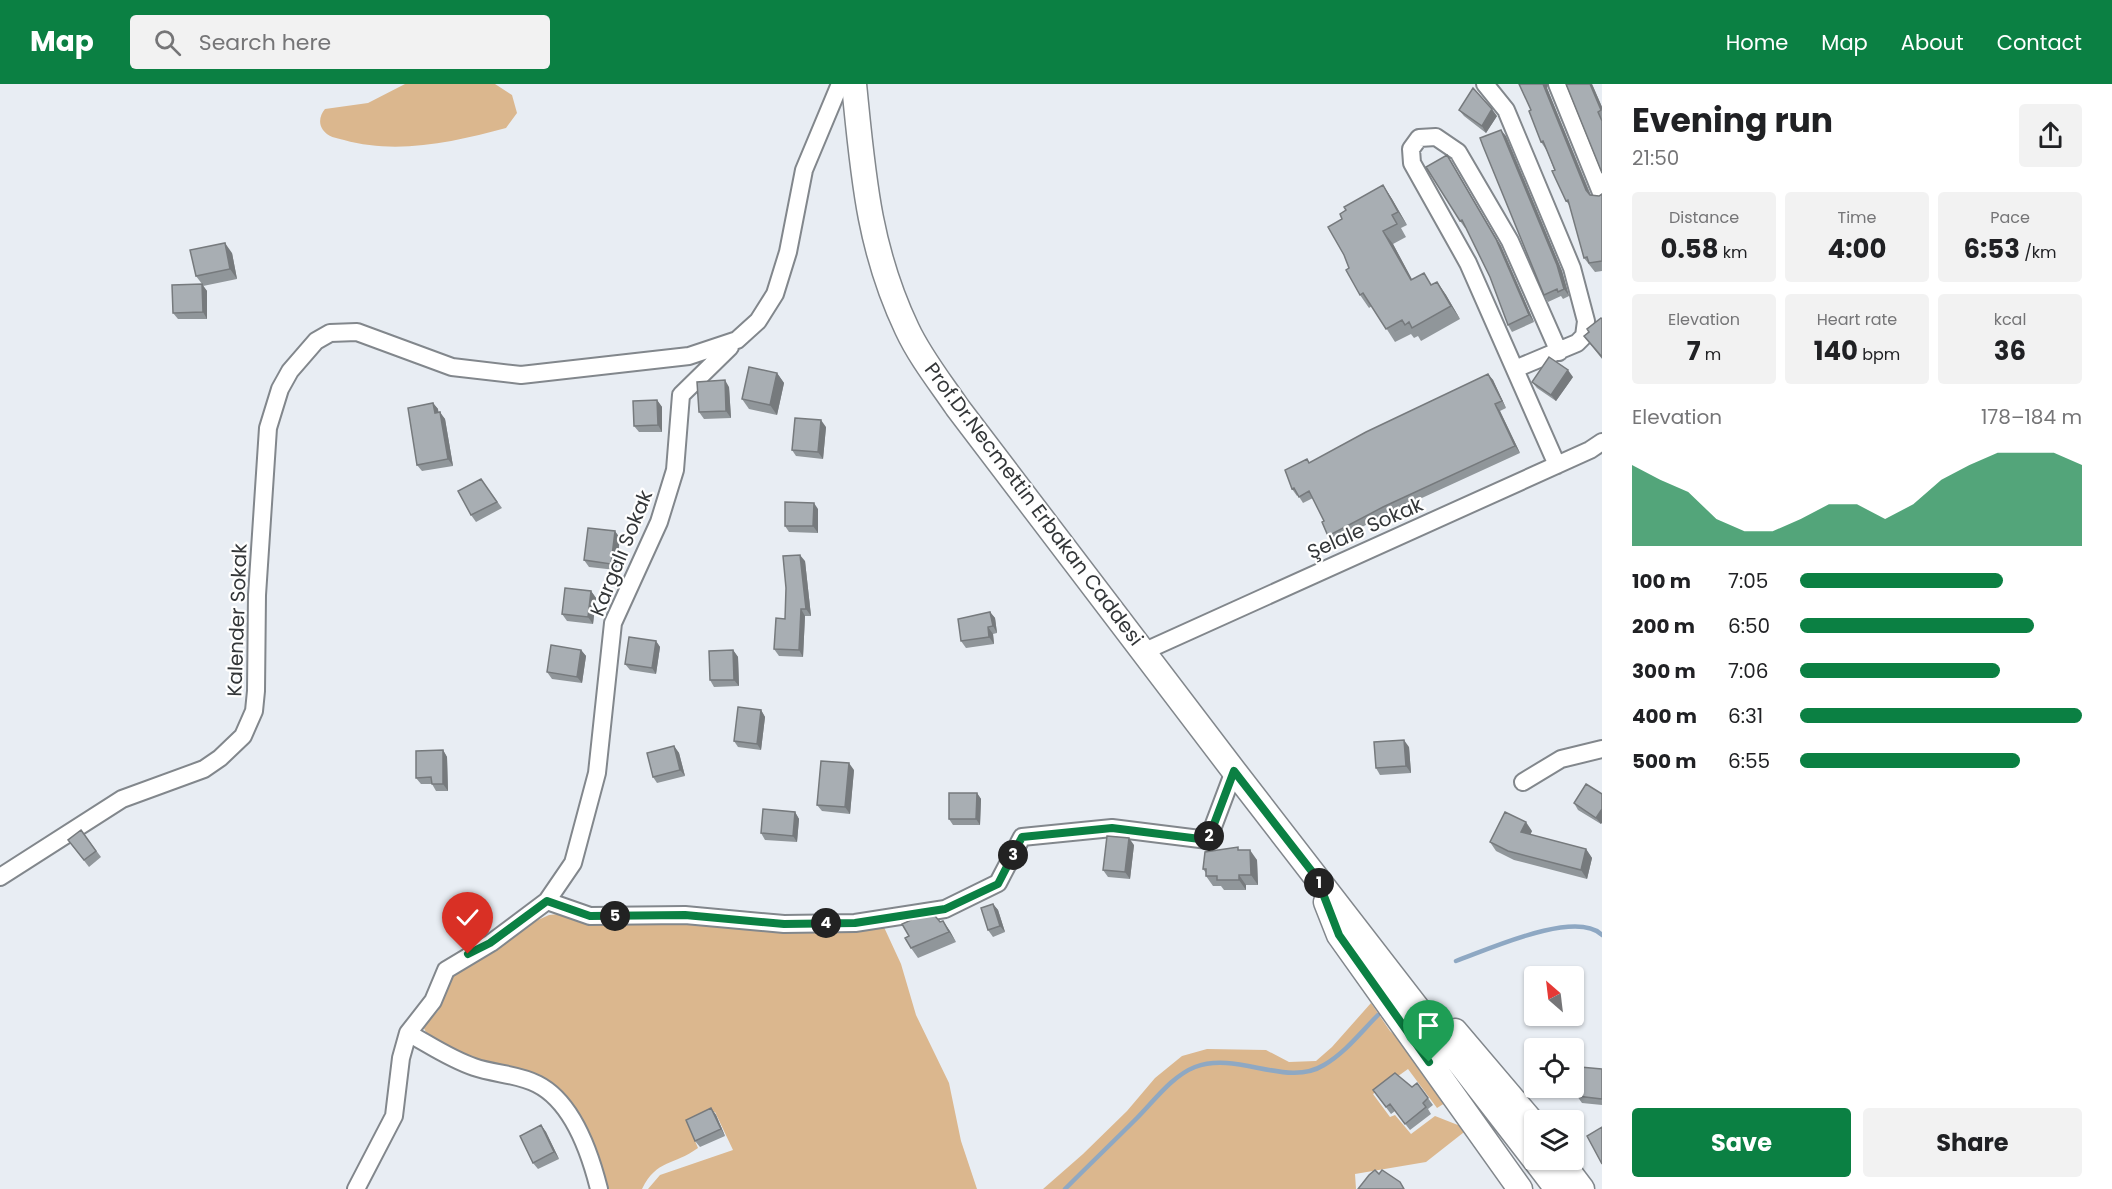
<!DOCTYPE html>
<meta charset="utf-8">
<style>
body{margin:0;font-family:Poppins,sans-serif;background:#f2f2f2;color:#202124;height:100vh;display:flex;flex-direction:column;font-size:22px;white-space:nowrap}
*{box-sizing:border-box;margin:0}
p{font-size:20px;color:#757577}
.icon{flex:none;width:33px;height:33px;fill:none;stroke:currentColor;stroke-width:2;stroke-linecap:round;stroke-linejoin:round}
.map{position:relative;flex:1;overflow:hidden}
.side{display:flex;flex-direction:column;background:#fff;width:510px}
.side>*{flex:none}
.needle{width:39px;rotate:332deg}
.fabs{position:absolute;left:1524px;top:882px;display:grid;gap:12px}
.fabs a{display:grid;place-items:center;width:60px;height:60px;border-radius:6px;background:#fff;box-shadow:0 2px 4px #0004;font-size:30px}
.pin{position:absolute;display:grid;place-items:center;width:51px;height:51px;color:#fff;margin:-62px -26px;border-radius:50% 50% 50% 0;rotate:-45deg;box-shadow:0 0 6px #0007}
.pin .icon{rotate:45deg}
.km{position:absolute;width:30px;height:30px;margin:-15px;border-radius:50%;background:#222;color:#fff;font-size:16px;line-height:30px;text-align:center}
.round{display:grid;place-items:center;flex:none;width:63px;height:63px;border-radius:6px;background:#f2f2f2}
.summary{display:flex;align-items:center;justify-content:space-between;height:102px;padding:0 30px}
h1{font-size:33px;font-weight:700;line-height:45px}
.metrics{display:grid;grid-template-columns:repeat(3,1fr);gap:9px;height:102px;padding:6px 30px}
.metrics div{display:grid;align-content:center;border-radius:6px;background:#f2f2f2;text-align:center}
.metrics b{font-size:26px;font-weight:700}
.metrics small{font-size:16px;font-weight:400}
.metrics p{font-size:16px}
.chart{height:168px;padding:12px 30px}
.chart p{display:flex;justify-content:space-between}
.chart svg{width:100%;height:108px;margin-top:6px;fill:#0b8043;opacity:.7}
.cta{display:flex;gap:12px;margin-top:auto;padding:12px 30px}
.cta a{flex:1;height:69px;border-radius:6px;background:#0b8043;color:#fff;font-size:24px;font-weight:700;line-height:69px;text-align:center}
.cta a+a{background:#f2f2f2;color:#202124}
ul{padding:0 30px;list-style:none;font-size:20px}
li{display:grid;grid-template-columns:96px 72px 1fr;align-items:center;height:45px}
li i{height:15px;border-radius:8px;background:#0b8043}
header{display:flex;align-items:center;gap:36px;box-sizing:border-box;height:84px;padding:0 30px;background:#0b8043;color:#fff}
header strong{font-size:28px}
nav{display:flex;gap:33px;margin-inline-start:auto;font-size:21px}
.search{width:420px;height:54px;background:#f2f2f2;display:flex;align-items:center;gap:15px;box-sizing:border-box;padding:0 21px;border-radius:6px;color:#757577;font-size:22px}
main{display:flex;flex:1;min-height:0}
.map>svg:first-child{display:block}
.green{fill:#dbb78e}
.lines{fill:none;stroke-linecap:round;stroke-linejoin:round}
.stream{stroke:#8ea8c3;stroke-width:4.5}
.street-casing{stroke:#82878c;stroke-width:20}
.secondary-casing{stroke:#82878c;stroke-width:27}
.street{stroke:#fff;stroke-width:16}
.secondary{stroke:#fff;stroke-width:24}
.wall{fill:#90969a}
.shaded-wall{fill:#767a7d}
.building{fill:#a8aeb3;stroke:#767a7d;stroke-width:1.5}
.route-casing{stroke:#fff;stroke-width:12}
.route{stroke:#0b8043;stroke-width:8}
.labels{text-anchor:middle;stroke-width:4.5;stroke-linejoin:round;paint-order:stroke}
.street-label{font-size:20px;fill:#333638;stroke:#fff}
</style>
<header>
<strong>Map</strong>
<div class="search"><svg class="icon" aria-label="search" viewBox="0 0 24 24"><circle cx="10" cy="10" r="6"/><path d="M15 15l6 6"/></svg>Search here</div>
<nav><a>Home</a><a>Map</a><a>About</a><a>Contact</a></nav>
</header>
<main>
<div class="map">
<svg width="1602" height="1105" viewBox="0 0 1602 1105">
<rect width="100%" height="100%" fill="#e8edf3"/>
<path class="green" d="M 405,0 L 495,0 L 512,11 L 517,29 L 506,44 C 454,58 397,71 344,56 C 336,54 328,53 323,46 C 318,39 320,31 325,25 L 368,19 Z
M 559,830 L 594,841 L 648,836 L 883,841 L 901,880 L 916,931 L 949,999 L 961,1057 L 977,1105 L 648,1105 L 660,1091 L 733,1066 L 715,1028 L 688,1040 L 698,1064 C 673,1082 657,1075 642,1105 L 608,1105 C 599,1074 580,1020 553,1001 C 525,981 436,980 423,942 L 438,927 L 453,892 L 460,884 L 538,836 L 549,831 Z
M 1371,919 L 1390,947 L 1423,976 L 1453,1014 L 1437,1024 L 1408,985 L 1373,1010 L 1390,1033 L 1395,1031 L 1411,1050 L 1435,1032 L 1468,1045 L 1426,1078 L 1355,1090 L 1356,1105 L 1043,1105 L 1083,1070 L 1127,1027 L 1155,994 L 1182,972 L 1207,965 L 1266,966 L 1289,978 L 1316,977 L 1332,963 Z"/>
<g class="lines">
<path class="stream" d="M 1456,877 C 1487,866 1576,825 1602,851
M 1065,1105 C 1089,1081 1113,1058 1137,1034 C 1154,1017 1172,992 1195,983 C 1238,967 1287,1004 1324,981 C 1345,969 1361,948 1378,931"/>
<g class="street-casing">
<path id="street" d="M 1485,0 L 1506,26 L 1572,184 L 1586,237 L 1584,252 L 1577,259 L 1515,285
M 1557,0 L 1602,111
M 1557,381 L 1468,179 L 1412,79 L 1411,65 L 1419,54 L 1436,53 L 1458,68 L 1510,157 L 1559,268
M 1145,567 L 1590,366 L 1602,358
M 1523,698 L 1561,675 L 1602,665
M 0,793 L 122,715 L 204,685 L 220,674 L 243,652 L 254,627 L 256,607 L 257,511 L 268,344 L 280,305 L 290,287 L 316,257 L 330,249 L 357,248 L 452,283 L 521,291 L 689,272 L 737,256 L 758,237 L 775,210 L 788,168 L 804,86 L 840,0
M 547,817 L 573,779 L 597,689 L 613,539 L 659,438 L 675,386 L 681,311 L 730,263
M 408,949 C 430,961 450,975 474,983 C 494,990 518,990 537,1000 C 573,1018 590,1069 599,1105
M 356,1105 L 394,1032 L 401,974 L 408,949 L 433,917 L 446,886 L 491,859 L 547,817 L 590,832 L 685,831 L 784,840 L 855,839 L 945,825 L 998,799 L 1022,753 L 1112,744 L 1208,756 L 1234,687"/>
</g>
<g class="secondary-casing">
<path id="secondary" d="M 854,0 C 863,89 868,163 907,245 C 920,273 940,298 957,323 L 1234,687 L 1534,1075
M 1326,818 L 1339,851 L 1520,1105
M 1455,947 L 1534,1040
M 1535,1076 L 1557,1105
M 1560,1076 L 1582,1105"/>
</g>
<use href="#street" class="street"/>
<use href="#secondary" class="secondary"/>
</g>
<path class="wall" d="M 1519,0 L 1548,0 L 1547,4 L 1591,111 L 1599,112 L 1602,110 L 1602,187 L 1595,188 L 1584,174 L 1570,122 L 1566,117 L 1547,67 L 1541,58 L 1531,26 Z
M 1592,0 L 1602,23 L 1602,89 Z
M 1459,26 L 1497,32 L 1486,49 L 1464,32 Z
M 1506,52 L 1562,187 L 1569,212 L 1563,215 L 1561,212 L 1548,218 L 1544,211 Z
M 1447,71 L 1501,162 L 1534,238 L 1512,248 L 1508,241 L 1490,193 L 1466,143 L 1465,144 L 1460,137 Z
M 1383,101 L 1392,115 L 1407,141 L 1401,144 L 1406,153 L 1393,160 L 1412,196 L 1432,201 L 1437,198 L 1446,211 L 1460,235 L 1421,257 L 1418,252 L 1414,254 L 1411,250 L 1395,258 L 1372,222 L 1369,224 L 1360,211 L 1349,184 L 1342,135 L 1346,126 Z
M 232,169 L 237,195 L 203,202 L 207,207 L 207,235 L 178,235 L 173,229 L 202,200 L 196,192 Z
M 1602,235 L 1602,275 L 1584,252 Z
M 777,289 L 784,299 L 777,331 L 749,325 L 742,315 Z
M 1488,290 L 1493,296 L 1506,324 L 1500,327 L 1520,369 L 1387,430 L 1333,458 L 1328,452 L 1324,437 L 1313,414 L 1303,419 L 1298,411 L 1297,412 L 1292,405 L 1307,375 L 1310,379 Z
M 1573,293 L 1556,317 L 1537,304 L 1532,298 Z
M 729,303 L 731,334 L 704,335 L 699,328 Z
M 657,316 L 662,323 L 662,348 L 639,348 L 634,342 Z
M 433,319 L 438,325 L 438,328 L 445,335 L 453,382 L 422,387 L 417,381 Z
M 826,343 L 823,375 L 796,372 L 792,366 Z
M 481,395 L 502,424 L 476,438 L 471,431 Z
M 818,425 L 818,449 L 789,448 L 785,442 Z
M 620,454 L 616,486 L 589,483 L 584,476 Z
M 805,477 L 811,532 L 805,532 L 803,573 L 779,572 L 774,565 Z
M 591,507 L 596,514 L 593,540 L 567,537 L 562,530 Z
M 990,528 L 995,534 L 997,549 L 993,550 L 994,560 L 966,564 L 961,557 Z
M 656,557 L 660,563 L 656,590 L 630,586 L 625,580 Z
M 581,566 L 586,572 L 582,599 L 552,595 L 547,588 Z
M 733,566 L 738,573 L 739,602 L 714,603 L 710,596 Z
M 761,626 L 765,633 L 761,666 L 738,663 L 734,657 Z
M 674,662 L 679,669 L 685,692 L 657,699 L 653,693 Z
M 1409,663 L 1411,689 L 1380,691 L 1376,684 Z
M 443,666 L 447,673 L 448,707 L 436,707 L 432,700 L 421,700 L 416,694 Z
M 854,686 L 850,730 L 822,727 L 817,721 Z
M 977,709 L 981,715 L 980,741 L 953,741 L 949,735 Z
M 1602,710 L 1601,740 L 1578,726 L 1574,719 Z
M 795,728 L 799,735 L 797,758 L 765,756 L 761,749 Z
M 81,746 L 101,773 L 89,783 L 68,756 Z
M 1532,747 L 1530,751 L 1586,765 L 1592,774 L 1587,795 L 1514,776 L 1496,767 L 1490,758 Z
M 1134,761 L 1130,795 L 1108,793 L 1103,786 Z
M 1240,766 L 1257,776 L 1258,801 L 1246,801 L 1246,806 L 1224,806 L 1221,802 L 1213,802 L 1206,792 L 1206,789 L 1203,785 Z
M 993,820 L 998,826 L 1005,848 L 993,853 L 988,846 Z
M 943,837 L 956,858 L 918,874 L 911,864 Z
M 1602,985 L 1602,1021 L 1582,1019 L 1577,1012 Z
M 1417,999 L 1433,1021 L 1428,1025 L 1431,1030 L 1410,1046 L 1395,1027 L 1391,1030 L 1373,1006 L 1412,1003 Z
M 711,1024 L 716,1031 L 725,1052 L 700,1063 L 695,1057 Z
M 541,1041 L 546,1048 L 559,1075 L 538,1085 L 533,1079 Z"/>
<path class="shaded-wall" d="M 1543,0 L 1548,0 L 1547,4 L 1592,115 L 1586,106 Z
M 1590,0 L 1592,0 L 1602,23 L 1602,27 Z
M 1492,25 L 1497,32 L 1486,49 L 1482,42 Z
M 1501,46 L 1506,52 L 1562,187 L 1569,212 L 1564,205 Z
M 1447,71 L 1501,162 L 1534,238 L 1529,231 Z
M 1383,101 L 1392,115 L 1407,141 L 1398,128 Z
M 1383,147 L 1393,160 L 1420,210 L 1411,196 Z
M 225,159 L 232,169 L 237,195 L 230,185 Z
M 1437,198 L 1446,211 L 1460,235 L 1451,222 Z
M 202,200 L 207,207 L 207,235 L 203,228 Z
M 1568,286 L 1573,293 L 1556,317 L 1551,311 Z
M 777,289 L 784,299 L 777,331 L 770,321 Z
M 1488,290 L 1493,296 L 1506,324 L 1502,317 Z
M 725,296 L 729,303 L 731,334 L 726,327 Z
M 657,316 L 662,323 L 662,348 L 658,341 Z
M 433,319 L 438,325 L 440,336 L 435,329 Z
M 1495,320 L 1500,327 L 1520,369 L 1515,362 Z
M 440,328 L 445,335 L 453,382 L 448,375 Z
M 821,336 L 826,343 L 823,375 L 818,368 Z
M 814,419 L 818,425 L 818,449 L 813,442 Z
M 615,447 L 620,454 L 616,486 L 611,480 Z
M 800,471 L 805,477 L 811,532 L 806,525 Z
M 591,507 L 596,514 L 593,540 L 588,533 Z
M 801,525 L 805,532 L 803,573 L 799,566 Z
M 990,528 L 995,534 L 997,549 L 993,542 Z
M 988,543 L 993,550 L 994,560 L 989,553 Z
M 656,557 L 660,563 L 656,590 L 652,584 Z
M 581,566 L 586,572 L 582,599 L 577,593 Z
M 733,566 L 738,573 L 739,602 L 734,596 Z
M 761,626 L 765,633 L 761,666 L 757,660 Z
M 1404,656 L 1409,663 L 1411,689 L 1406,682 Z
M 674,662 L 679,669 L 685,692 L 680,686 Z
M 443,666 L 447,673 L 448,707 L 443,700 Z
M 849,679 L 854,686 L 850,730 L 845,723 Z
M 977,709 L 981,715 L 980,741 L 976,735 Z
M 1602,725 L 1602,739 L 1601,740 L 1596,734 Z
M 795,728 L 799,735 L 797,758 L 793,752 Z
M 1526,738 L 1532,747 L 1527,757 L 1521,748 Z
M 1129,754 L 1134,761 L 1130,795 L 1125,788 Z
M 1586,765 L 1592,774 L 1587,795 L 1581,786 Z
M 1250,766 L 1257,776 L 1258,801 L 1251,791 Z
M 1239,791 L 1246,801 L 1246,806 L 1239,796 Z
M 993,820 L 998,826 L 1005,848 L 1000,842 Z
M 943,837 L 950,847 L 956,858 L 949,848 Z
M 711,1024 L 716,1031 L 725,1052 L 721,1045 Z
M 541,1041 L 546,1048 L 559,1075 L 554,1068 Z"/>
<path class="building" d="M 1519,0 L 1543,0 L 1586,106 L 1590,111 L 1599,112 L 1602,110 L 1602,177 L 1589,179 L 1587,173 L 1584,174 L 1568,116 L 1566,117 L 1552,87 L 1555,86 L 1543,57 L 1541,58 L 1529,27 L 1531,26 Z
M 1566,0 L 1590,0 L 1601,26 L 1598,28 L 1602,37 L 1602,89 Z
M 1473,4 L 1492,25 L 1482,42 L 1459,26 Z
M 1501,46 L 1557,181 L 1564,205 L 1558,208 L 1557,205 L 1544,211 L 1483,62 L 1480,54 Z
M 1447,71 L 1496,155 L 1529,231 L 1508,241 L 1490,193 L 1462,136 L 1460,137 L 1426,83 Z
M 1383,101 L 1398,128 L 1392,131 L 1397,140 L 1383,147 L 1411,196 L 1424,189 L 1431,201 L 1437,198 L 1451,222 L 1412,244 L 1409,238 L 1405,241 L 1402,236 L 1386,245 L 1363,209 L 1360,211 L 1346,186 L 1349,184 L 1344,171 L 1328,143 L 1342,135 L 1340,130 L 1346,126 L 1344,123 Z
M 225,159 L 230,185 L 196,192 L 190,166 Z
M 202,200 L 203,228 L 173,229 L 172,201 Z
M 1601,234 L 1602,235 L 1602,273 L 1584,252 L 1589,248 L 1587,245 Z
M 1549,273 L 1568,286 L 1551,311 L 1532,298 Z
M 749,283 L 777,289 L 770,321 L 742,315 Z
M 1488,290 L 1502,317 L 1495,320 L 1515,362 L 1383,423 L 1328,452 L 1322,438 L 1324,437 L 1309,407 L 1299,413 L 1294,404 L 1292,405 L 1285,386 L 1307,375 L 1309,379 L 1366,348 Z
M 725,296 L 726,327 L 699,328 L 697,298 Z
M 657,316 L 658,341 L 634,342 L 633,317 Z
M 433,319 L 435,329 L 440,328 L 448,375 L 417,381 L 408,324 Z
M 795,334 L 821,336 L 818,368 L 792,366 Z
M 481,395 L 497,418 L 471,431 L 458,407 Z
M 785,418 L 814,419 L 813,442 L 785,442 Z
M 588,444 L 615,447 L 611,480 L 584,476 Z
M 800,471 L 806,525 L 801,525 L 799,566 L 774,565 L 776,534 L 785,535 L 786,504 L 783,472 Z
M 565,504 L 591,507 L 588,533 L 562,530 Z
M 990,528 L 993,542 L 988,543 L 989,553 L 961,557 L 958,535 Z
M 629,553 L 656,557 L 652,584 L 625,580 Z
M 551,561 L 581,566 L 577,593 L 547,588 Z
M 733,566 L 734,596 L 710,596 L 709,567 Z
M 738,623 L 761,626 L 757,660 L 734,657 Z
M 1404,656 L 1406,682 L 1376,684 L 1374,658 Z
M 674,662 L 680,686 L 653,693 L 647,669 Z
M 443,666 L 443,700 L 432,700 L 431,693 L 416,694 L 416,667 Z
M 821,677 L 849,679 L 845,723 L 817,721 Z
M 1586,700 L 1602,710 L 1602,725 L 1596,734 L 1574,719 Z
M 949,709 L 977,709 L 976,735 L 949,735 Z
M 763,725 L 795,728 L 793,752 L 761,749 Z
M 1505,728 L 1526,738 L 1521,748 L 1586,765 L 1581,786 L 1508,767 L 1490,758 Z
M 81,746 L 96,767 L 84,776 L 68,756 Z
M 1107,752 L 1129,754 L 1125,788 L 1103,786 Z
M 1238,763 L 1238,766 L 1250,766 L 1251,791 L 1239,791 L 1239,796 L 1217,796 L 1217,792 L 1206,792 L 1206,785 L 1203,785 L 1205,768 Z
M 993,820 L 1000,842 L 988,846 L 981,824 Z
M 931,827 L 940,838 L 943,837 L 949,848 L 911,864 L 905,854 L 909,852 L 902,840 Z
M 1580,983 L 1602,985 L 1602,1015 L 1577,1012 Z
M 1395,989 L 1412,1003 L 1417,999 L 1428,1014 L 1423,1019 L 1426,1023 L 1405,1040 L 1390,1020 L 1386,1023 L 1373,1006 Z
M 711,1024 L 721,1045 L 695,1057 L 686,1036 Z
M 541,1041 L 554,1068 L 533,1079 L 520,1052 Z
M 1602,1043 L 1602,1080 L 1587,1052 Z
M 1375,1086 L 1379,1090 L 1382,1086 L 1400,1098 L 1404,1105 L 1358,1105 L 1369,1091 Z"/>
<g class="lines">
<g class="route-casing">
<path id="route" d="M 468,870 L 490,859 L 547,817 L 590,832 L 685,831 L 784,840 L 855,839 L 945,825 L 998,800 L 1022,753 L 1112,744 L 1208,756 L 1234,687 L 1317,794 L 1339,851 L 1429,978"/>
</g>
<use href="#route" class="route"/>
</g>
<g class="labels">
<g class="street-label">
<text transform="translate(1034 420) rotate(53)" y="7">Prof.Dr.Necmettin Erbakan Caddesi</text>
<text transform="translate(1365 444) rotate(-24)" y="7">Şelale Sokak</text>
<text transform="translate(621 469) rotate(-68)" y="7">Kargalı Sokak</text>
<text transform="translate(237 536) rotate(-88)" y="7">Kalender Sokak</text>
</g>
</g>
</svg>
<div class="fabs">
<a><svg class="needle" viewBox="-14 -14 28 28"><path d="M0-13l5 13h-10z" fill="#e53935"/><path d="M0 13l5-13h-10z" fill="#757577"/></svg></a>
<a><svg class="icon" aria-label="locate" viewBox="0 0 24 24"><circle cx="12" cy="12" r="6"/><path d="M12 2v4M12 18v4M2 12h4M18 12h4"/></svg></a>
<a><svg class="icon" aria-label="layers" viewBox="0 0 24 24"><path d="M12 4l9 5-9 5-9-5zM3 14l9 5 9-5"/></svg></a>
</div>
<div class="pin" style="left:1429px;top:978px;background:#1e9e55"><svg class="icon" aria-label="arrive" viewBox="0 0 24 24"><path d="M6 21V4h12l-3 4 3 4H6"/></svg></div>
<div class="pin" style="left:468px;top:870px;background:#d93025"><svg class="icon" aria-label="check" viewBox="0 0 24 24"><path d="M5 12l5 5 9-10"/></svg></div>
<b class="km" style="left:1319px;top:799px">1</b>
<b class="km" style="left:1209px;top:752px">2</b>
<b class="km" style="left:1013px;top:771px">3</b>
<b class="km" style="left:826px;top:839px">4</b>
<b class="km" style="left:615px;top:832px">5</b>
</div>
<section class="side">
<div class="summary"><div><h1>Evening run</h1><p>21:50</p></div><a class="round"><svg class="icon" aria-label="share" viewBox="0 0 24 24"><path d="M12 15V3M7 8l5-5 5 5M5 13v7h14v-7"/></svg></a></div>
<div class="metrics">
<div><p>Distance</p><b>0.58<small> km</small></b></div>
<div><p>Time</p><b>4:00</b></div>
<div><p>Pace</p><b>6:53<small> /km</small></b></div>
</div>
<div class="metrics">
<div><p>Elevation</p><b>7<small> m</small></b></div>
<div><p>Heart rate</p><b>140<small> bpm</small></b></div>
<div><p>kcal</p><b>36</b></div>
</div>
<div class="chart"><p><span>Elevation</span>178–184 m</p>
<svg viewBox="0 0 160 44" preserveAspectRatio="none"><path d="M0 44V11L10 17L20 22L30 33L40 38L50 38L60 33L70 27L80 27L90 33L100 27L110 17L120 11L130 6L140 6L150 6L160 11V44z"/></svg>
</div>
<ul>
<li><b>100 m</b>7:05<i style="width:72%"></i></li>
<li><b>200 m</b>6:50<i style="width:83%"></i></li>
<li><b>300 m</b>7:06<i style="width:71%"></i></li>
<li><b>400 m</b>6:31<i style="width:100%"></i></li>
<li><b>500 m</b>6:55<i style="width:78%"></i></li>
</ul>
<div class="cta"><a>Save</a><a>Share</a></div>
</section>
</main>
